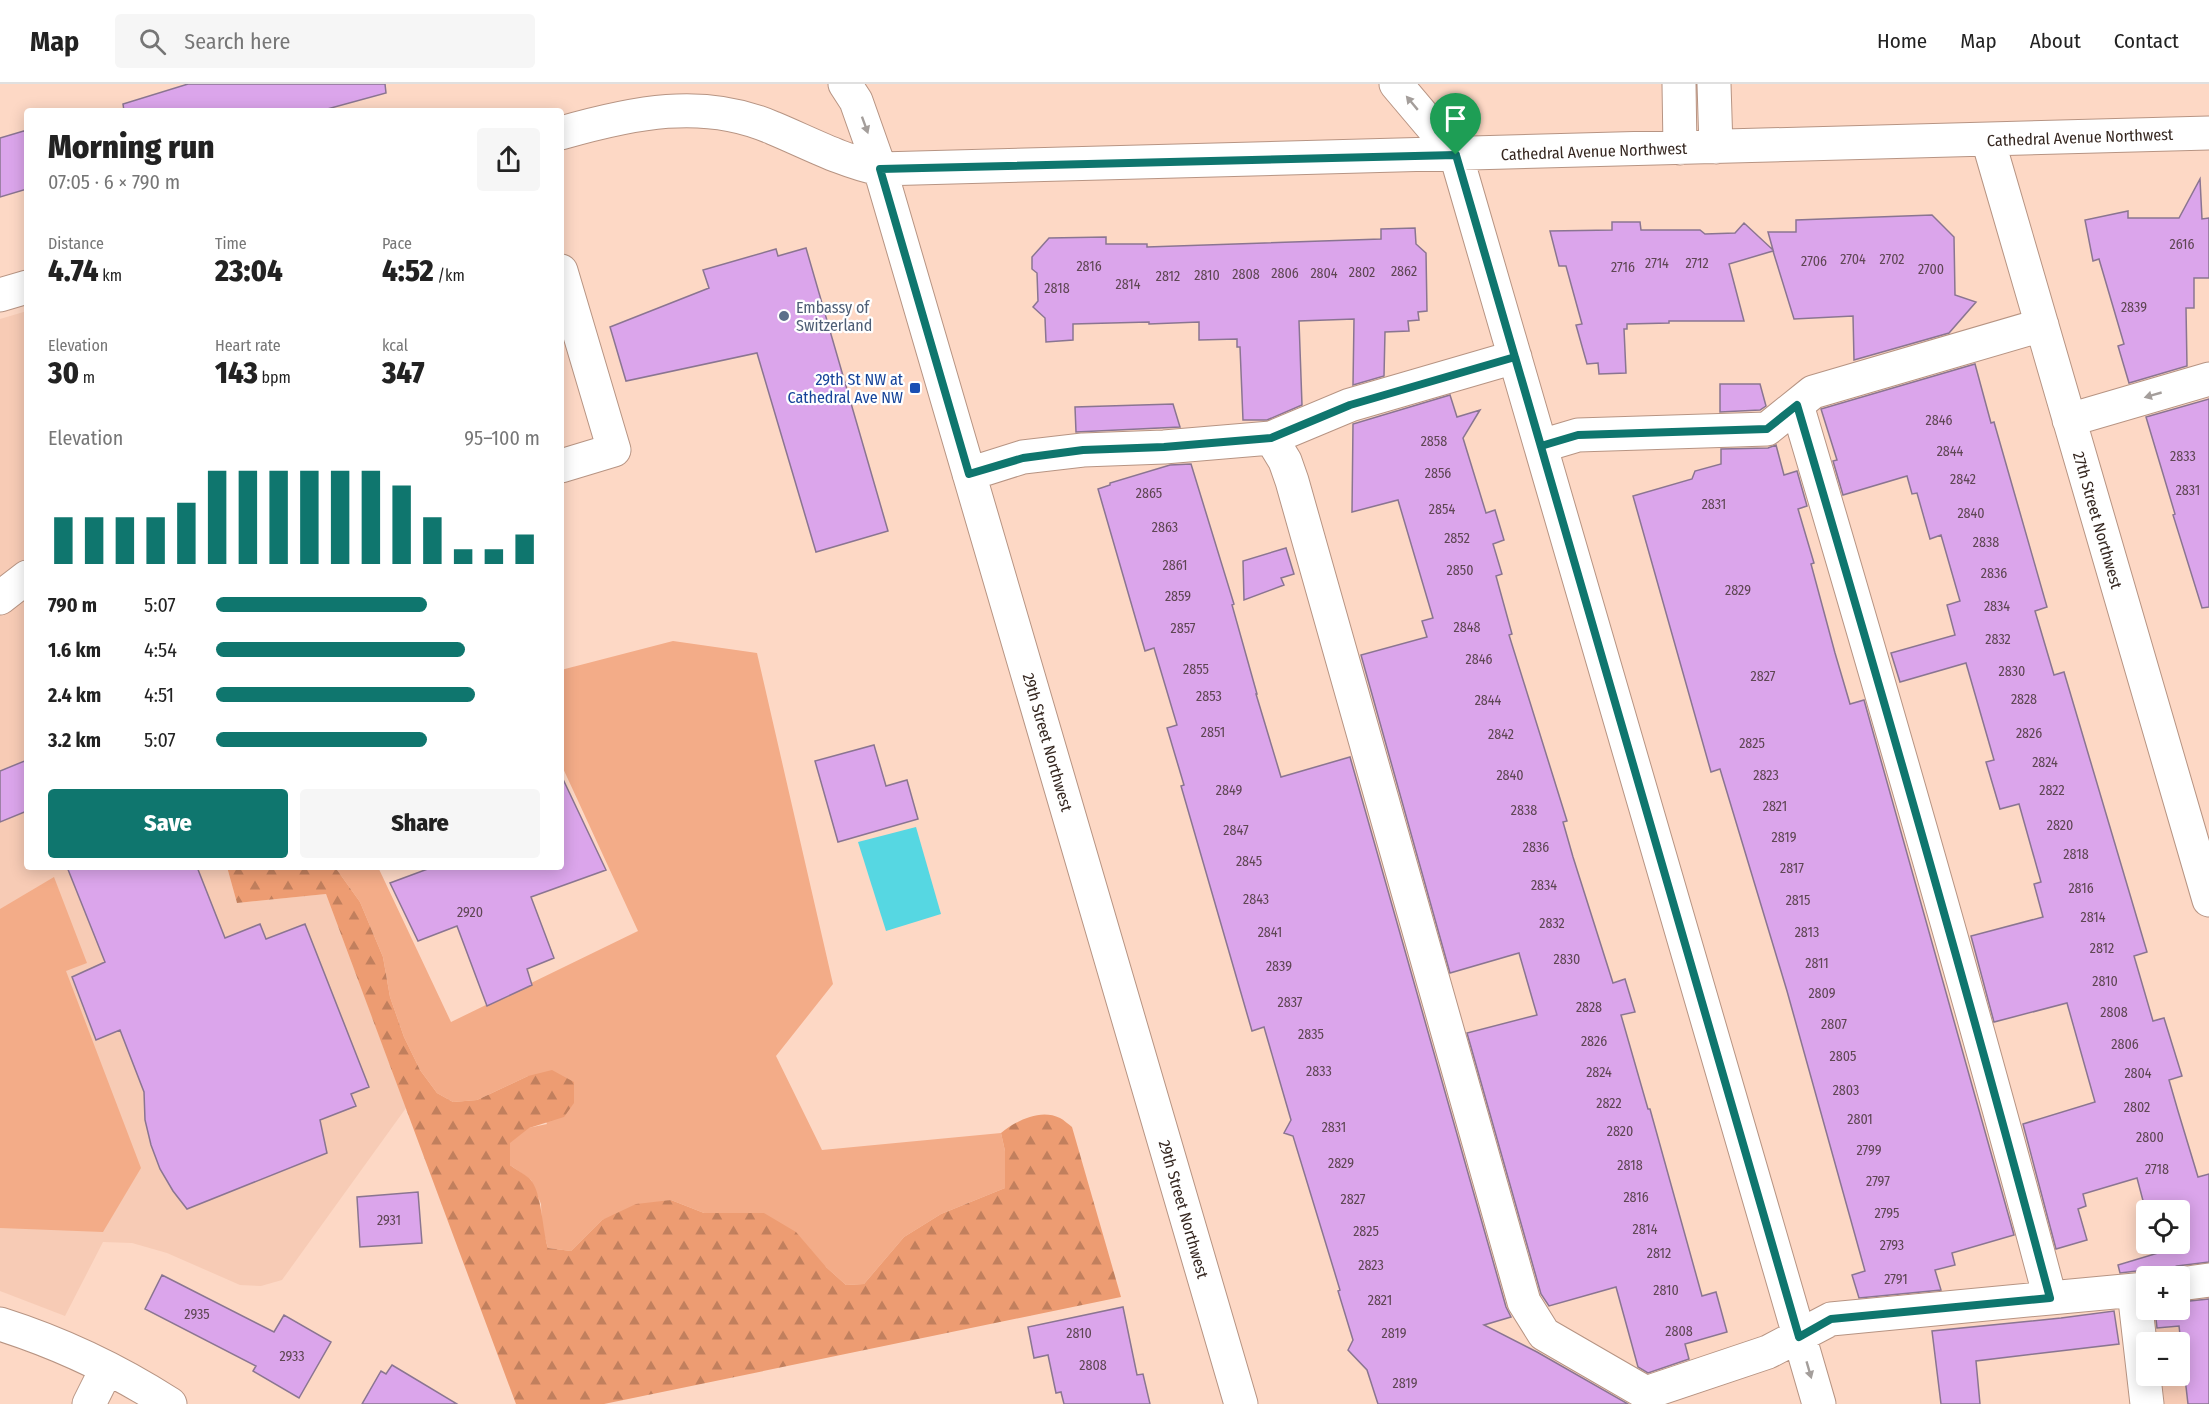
<!DOCTYPE html>
<meta charset="utf-8">
<style>
body{margin:0;font-family:"Fira Sans Condensed",sans-serif;background:#f6f6f6;color:#222;height:100vh;display:flex;flex-direction:column;font-size:22px;white-space:nowrap}
*{box-sizing:border-box;margin:0}
p{font-size:20px;color:#767676}
.icon{flex:none;width:33px;height:33px;fill:none;stroke:currentColor;stroke-width:2;stroke-linecap:round;stroke-linejoin:round}
.map{position:relative;flex:1;overflow:hidden}
.sheet{position:absolute;left:24px;top:24px;width:540px;height:762px;display:flex;flex-direction:column;background:#fff;border-radius:6px;box-shadow:0 3px 15px #0003}
.sheet>*{flex:none}
.buttons{position:absolute;left:2136px;top:1116px;display:grid;gap:12px}
.buttons a{display:grid;place-items:center;width:54px;height:54px;border-radius:6px;background:#fff;box-shadow:0 3px 15px #0003;font-size:30px}
.pin{position:absolute;display:grid;place-items:center;width:51px;height:51px;color:#fff;margin:-62px -26px;border-radius:50% 50% 50% 0;rotate:-45deg;box-shadow:0 0 6px #0007}
.pin .icon{rotate:45deg}
.round{display:grid;place-items:center;flex:none;width:63px;height:63px;border-radius:6px;background:#f6f6f6}
.summary{display:flex;align-items:center;justify-content:space-between;height:102px;padding:0 24px}
h1{font-size:33px;font-weight:800;line-height:45px}
.metrics{display:grid;grid-template-columns:repeat(3,1fr);gap:9px;height:102px;padding:6px 24px}
.metrics div{display:grid;align-content:center}
.metrics b{font-size:30px;font-weight:800}
.metrics small{font-size:16px;font-weight:400}
.metrics p{font-size:16px}
.chart{height:168px;padding:12px 24px}
.chart p{display:flex;justify-content:space-between}
.chart svg{width:100%;height:108px;margin-top:6px;stroke:#0f766e;stroke-width:6}
.primary-button{display:flex;gap:12px;margin-top:auto;padding:12px 24px}
.primary-button a{flex:1;height:69px;border-radius:6px;background:#0f766e;color:#fff;font-size:24px;font-weight:800;line-height:69px;text-align:center}
.primary-button a+a{background:#f6f6f6;color:#222}
ul{padding:0 24px;list-style:none;font-size:20px}
li{display:grid;grid-template-columns:96px 72px 1fr;align-items:center;height:45px}
li i{height:15px;border-radius:8px;background:#0f766e}
header{display:flex;align-items:center;gap:36px;box-sizing:border-box;height:84px;padding:0 30px;background:#fff;border-bottom:2px solid #e0e0e0}
header strong{font-size:28px}
nav{display:flex;gap:33px;margin-inline-start:auto;font-size:21px}
.search{width:420px;height:54px;background:#f6f6f6;display:flex;align-items:center;gap:15px;box-sizing:border-box;padding:0 21px;border-radius:6px;color:#767676;font-size:22px}
.map>svg:first-child{display:block}
.built{fill:#f7cbb5}
.grass{fill:#f3ac88}
.forest{fill:url(#forest-firs)}
.water{fill:#56d7e2}
.building{fill:#dba5eb;stroke:#8a7591;stroke-width:1.5}
.lines{fill:none;stroke-linecap:round;stroke-linejoin:round}
.minor-casing{stroke:#b79483;stroke-width:35}
.minor{stroke:#fff;stroke-width:33}
.oneway{fill:#a49e9b}
.route-casing{stroke:#fff;stroke-width:12}
.route{stroke:#0f766e;stroke-width:8}
.service-dot{fill:#5c6f8a;stroke:#fff;stroke-width:2}
.transit-dot{fill:#1a4fb4;stroke:#fff;stroke-width:2}
.labels{text-anchor:middle;stroke-width:4.5;stroke-linejoin:round;paint-order:stroke}
.number-label{font-size:14px;fill:#5e4653}
.street-label{font-size:16px;fill:#352720;stroke:#fff}
.service-label{font-size:16px;fill:#4e5e75;stroke:#fff;text-anchor:start}
.transit-label{font-size:16px;fill:#164399;stroke:#fff;text-anchor:end}
</style>
<header>
<strong>Map</strong>
<div class="search"><svg class="icon" aria-label="search" viewBox="0 0 24 24"><circle cx="10" cy="10" r="6"/><path d="M15 15l6 6"/></svg>Search here</div>
<nav><a>Home</a><a>Map</a><a>About</a><a>Contact</a></nav>
</header>
<div class="map">
<svg width="2209" height="1320" viewBox="0 0 2209 1320">
<defs>
<pattern id="forest-firs" width="22" height="20" patternUnits="userSpaceOnUse" patternTransform="scale(1.5)"><rect width="22" height="20" fill="#ed9c72"/><path d="M5 1l3.5 6h-7zM16 11l3.5 6h-7z" fill="#c17f5d"/></pattern>
</defs>
<rect width="100%" height="100%" fill="#fdd8c5"/>
<path class="built" d="M 27,227 L 27,783 L 227,783 L 237,819 L 326,810 L 406,1024 L 282,1196 L 261,1202 L 240,1201 L 167,1169 L 132,1159 L 103,1158 L 65,1232 L 0,1207 L 0,235 Z
M 2209,1204 L 2209,1320 L 2152,1320 L 2149,1292 L 2180,1292 L 2180,1258 L 2146,1258 L 2146,1226 L 2180,1226 L 2180,1207 Z"/>
<path class="grass" d="M 673,557 L 757,569 L 833,900 L 776,972 L 822,1066 L 1001,1049 L 1005,1067 L 1005,1104 L 941,1130 L 904,1153 L 864,1200 L 846,1201 L 826,1183 L 721,1129 L 704,1129 L 671,1116 L 602,1136 L 571,1167 L 548,1164 L 542,1143 L 541,1120 L 531,1096 L 510,1081 L 510,1058 L 528,1044 L 547,1040 L 528,992 L 477,1016 L 453,1018 L 437,1009 L 420,986 L 404,953 L 390,913 L 383,873 L 360,818 L 335,783 L 378,783 L 451,938 L 638,847 L 561,680 L 561,586 Z
M 54,793 L 87,879 L 66,887 L 141,1084 L 103,1148 L 0,1144 L 0,825 Z"/>
<path class="forest" d="M 227,783 L 335,783 L 360,818 L 383,873 L 390,913 L 404,953 L 420,986 L 437,1009 L 453,1018 L 477,1016 L 528,992 L 552,986 L 574,998 L 574,1019 L 564,1033 L 529,1044 L 510,1059 L 510,1081 C 516,1086 525,1090 530,1095 C 542,1108 542,1145 548,1164 L 571,1167 L 602,1136 L 636,1120 L 671,1116 L 704,1129 L 764,1129 L 796,1148 L 826,1183 L 846,1201 L 864,1200 L 904,1153 L 941,1130 L 1005,1104 L 1005,1067 L 1001,1049 C 1016,1037 1040,1024 1060,1034 C 1064,1036 1068,1040 1072,1043 L 1121,1213 L 604,1320 L 516,1320 L 326,810 L 237,819 Z"/>
<path class="water" d="M 916,743 L 941,830 L 886,847 L 858,758 Z"/>
<path class="building" d="M 188,0 L 385,0 L 386,9 L 320,27 L 124,27 L 123,20 Z
M 27,46 L 27,105 L 0,113 L 0,54 Z
M 2200,95 L 2202,135 L 2209,134 L 2209,194 L 2194,194 L 2194,224 L 2186,224 L 2187,282 L 2129,299 L 2118,262 L 2124,260 L 2099,175 L 2093,177 L 2085,136 L 2128,127 L 2128,134 L 2179,134 Z
M 1932,131 L 1954,153 L 1955,211 L 1976,218 L 1949,249 L 1854,276 L 1853,232 L 1794,235 L 1773,167 L 1729,180 L 1744,237 L 1669,237 L 1669,239 L 1627,240 L 1627,245 L 1624,245 L 1626,289 L 1599,290 L 1598,279 L 1587,280 L 1576,241 L 1582,240 L 1566,182 L 1559,182 L 1550,147 L 1612,146 L 1612,138 L 1640,138 L 1641,146 L 1700,146 L 1705,150 L 1735,149 L 1744,139 L 1773,166 L 1768,148 L 1796,148 L 1796,136 Z
M 1415,144 L 1416,160 L 1426,169 L 1427,227 L 1418,228 L 1419,236 L 1408,237 L 1409,247 L 1385,248 L 1384,292 L 1353,301 L 1354,235 L 1299,237 L 1302,321 L 1267,336 L 1243,336 L 1240,263 L 1237,263 L 1237,255 L 1199,256 L 1199,238 L 1149,240 L 1149,238 L 1073,240 L 1073,256 L 1046,258 L 1045,234 L 1033,223 L 1038,217 L 1037,189 L 1032,185 L 1032,173 L 1049,154 L 1106,153 L 1106,160 L 1147,160 L 1147,163 L 1381,155 L 1381,145 Z
M 806,164 L 888,447 L 816,468 L 757,269 L 626,297 L 610,243 L 709,204 L 703,186 L 776,165 L 778,172 Z
M 1975,280 L 1991,339 L 1994,338 L 2047,523 L 2035,527 L 2054,591 L 2064,588 L 2147,868 L 2134,872 L 2153,937 L 2164,934 L 2182,992 L 2169,996 L 2178,1027 L 2198,1093 L 2209,1090 L 2209,1178 L 2177,1182 L 2169,1185 L 2163,1192 L 2145,1186 L 2120,1189 L 2118,1181 L 2158,1169 L 2156,1160 L 2180,1160 L 2180,1126 L 2146,1128 L 2137,1094 L 2083,1110 L 2086,1122 L 2078,1125 L 2087,1156 L 2056,1165 L 2023,1040 L 2095,1018 L 2067,919 L 1994,938 L 1971,852 L 2043,833 L 2034,800 L 2041,798 L 2019,720 L 2000,725 L 1986,678 L 1994,676 L 1966,579 L 1900,598 L 1891,569 L 1955,551 L 1947,521 L 1960,517 L 1941,451 L 1930,455 L 1917,409 L 1912,410 L 1907,392 L 1843,411 L 1833,377 L 1837,376 L 1821,325 Z
M 1720,300 L 1760,300 L 1766,322 L 1760,326 L 1720,328 Z
M 1450,311 L 1457,333 L 1480,326 L 1463,354 L 1486,429 L 1495,426 L 1504,456 L 1493,460 L 1502,490 L 1496,492 L 1512,550 L 1509,551 L 1567,737 L 1563,738 L 1573,773 L 1613,899 L 1625,895 L 1635,928 L 1621,931 L 1648,1025 L 1650,1025 L 1702,1212 L 1716,1208 L 1727,1248 L 1685,1260 L 1689,1275 L 1648,1289 L 1638,1283 L 1616,1203 L 1549,1222 L 1541,1210 L 1467,949 L 1537,931 L 1519,869 L 1450,889 L 1361,571 L 1427,553 L 1422,537 L 1433,534 L 1398,416 L 1352,428 L 1353,340 Z
M 2209,315 L 2209,523 L 2202,524 L 2173,431 L 2175,430 L 2146,333 Z
M 1173,320 L 1180,343 L 1076,348 L 1075,323 Z
M 1776,361 L 1784,391 L 1797,387 L 1807,422 L 1798,425 L 1814,479 L 1811,480 L 1835,569 L 1850,620 L 1864,616 L 2014,1151 L 1952,1169 L 1955,1181 L 1935,1186 L 1941,1206 L 1859,1214 L 1852,1191 L 1865,1187 L 1787,907 L 1720,685 L 1711,688 L 1633,412 L 1692,395 L 1695,387 L 1721,380 L 1721,365 L 1768,364 Z
M 1191,380 L 1234,520 L 1232,521 L 1257,610 L 1256,610 L 1281,693 L 1350,673 L 1506,1223 L 1511,1233 L 1484,1241 L 1537,1268 L 1628,1320 L 1378,1320 L 1367,1286 L 1348,1266 L 1353,1256 L 1338,1207 L 1340,1206 L 1293,1052 L 1284,1049 L 1291,1036 L 1264,943 L 1252,947 L 1181,702 L 1184,701 L 1167,644 L 1177,641 L 1154,564 L 1145,567 L 1098,405 L 1110,401 L 1110,399 L 1170,381 Z
M 1286,464 L 1294,490 L 1281,494 L 1284,501 L 1244,516 L 1243,477 Z
M 874,661 L 886,702 L 907,696 L 918,735 L 838,758 L 815,677 Z
M 27,676 L 27,727 L 0,738 L 0,687 Z
M 561,691 L 606,786 L 531,813 L 554,874 L 527,885 L 532,901 L 487,922 L 457,842 L 418,857 L 390,799 L 433,783 L 561,783 Z
M 67,783 L 197,783 L 225,854 L 260,840 L 266,855 L 305,840 L 369,1003 L 351,1010 L 356,1022 L 320,1036 L 327,1069 L 187,1125 L 173,1107 L 160,1085 L 151,1061 L 145,1036 L 144,1008 L 120,946 L 96,956 L 72,893 L 105,878 Z
M 418,1108 L 422,1159 L 360,1163 L 357,1113 Z
M 162,1191 L 274,1248 L 284,1231 L 331,1258 L 299,1314 L 253,1287 L 256,1282 L 145,1225 Z
M 2209,1215 L 2209,1320 L 2188,1320 L 2179,1242 L 2157,1244 L 2155,1226 L 2180,1226 L 2180,1218 Z
M 1123,1223 L 1137,1291 L 1143,1290 L 1150,1320 L 1064,1320 L 1061,1308 L 1056,1309 L 1048,1271 L 1034,1274 L 1028,1243 Z
M 2114,1227 L 2119,1260 L 1976,1277 L 1980,1320 L 1941,1320 L 1932,1247 L 2061,1234 Z
M 392,1281 L 457,1320 L 362,1320 L 381,1287 L 386,1290 Z"/>
<g class="lines">
<g class="minor-casing">
<path id="minor" d="M 845,0 L 856,17 L 880,85 L 1241,1320
M 1396,0 L 1456,71 L 1819,1320
M 1679,0 L 1680,64
M 1714,0 L 1716,63
M 561,49 C 631,29 703,13 773,44 C 809,59 842,77 880,85 L 2209,49
M 1988,56 L 2209,816
M 561,187 L 614,366 L 561,382
M 0,211 L 27,203
M 1797,321 C 1885,618 1971,915 2050,1214 L 2146,1205
M 2069,336 L 2209,295
M 1271,354 L 1285,377 L 1292,397 L 1524,1218 L 1544,1250 L 1646,1309 L 1768,1268 L 1831,1235 L 2050,1214
M 1541,362 L 1578,351 L 1767,345 L 1813,308 L 2042,241
M 969,390 L 1023,373 L 1083,366 L 1164,363 L 1271,354 L 1350,321 L 1515,273
M 0,514 L 27,493
M 2180,1200 L 2209,1196
M 2134,1207 L 2147,1320
M 0,1240 C 60,1259 117,1286 170,1320
M 89,1320 L 107,1284"/>
</g>
<use href="#minor" class="minor"/>
</g>
<defs><path id="oneway-solid" d="M-6-.8H1V-3.2L6.5 0L1 3.2V.8H-6Z" transform="scale(1.5)"/></defs>
<g class="oneway">
<use href="#oneway-solid" transform="translate(1412 19) rotate(-130)"/>
<use href="#oneway-solid" transform="translate(865 41) rotate(70)"/>
<use href="#oneway-solid" transform="translate(2153 311) rotate(164)"/>
<use href="#oneway-solid" transform="translate(1809 1286) rotate(74)"/>
</g>
<g class="lines">
<g class="route-casing">
<path id="route" d="M 1456,71 L 880,85 L 969,390 L 1023,374 L 1083,366 L 1164,363 L 1271,354 L 1350,321 L 1515,273 L 1541,362 L 1578,351 L 1767,345 L 1797,321 C 1885,618 1970,915 2050,1214 L 1831,1235 L 1799,1253 L 1528,318 C 1504,235 1480,153 1456,71"/>
</g>
<use href="#route" class="route"/>
</g>
<circle class="service-dot" cx="784" cy="232" r="6"/>
<rect class="transit-dot" x="909" y="298" width="12" height="12" rx="3"/>
<g class="labels">
<g class="number-label">
<text x="2182" y="165">2616</text>
<text x="1853" y="180">2704</text>
<text x="1892" y="180">2702</text>
<text x="1814" y="182">2706</text>
<text x="1657" y="184">2714</text>
<text x="1697" y="184">2712</text>
<text x="1089" y="187">2816</text>
<text x="1623" y="188">2716</text>
<text x="1931" y="190">2700</text>
<text x="1404" y="192">2862</text>
<text x="1362" y="193">2802</text>
<text x="1285" y="194">2806</text>
<text x="1324" y="194">2804</text>
<text x="1246" y="195">2808</text>
<text x="1207" y="196">2810</text>
<text x="1168" y="197">2812</text>
<text x="1128" y="205">2814</text>
<text x="1057" y="209">2818</text>
<text x="2134" y="228">2839</text>
<text x="1939" y="341">2846</text>
<text x="1434" y="362">2858</text>
<text x="1950" y="372">2844</text>
<text x="2183" y="377">2833</text>
<text x="1438" y="394">2856</text>
<text x="1963" y="400">2842</text>
<text x="2188" y="411">2831</text>
<text x="1149" y="414">2865</text>
<text x="1714" y="425">2831</text>
<text x="1442" y="430">2854</text>
<text x="1971" y="434">2840</text>
<text x="1165" y="448">2863</text>
<text x="1457" y="459">2852</text>
<text x="1986" y="463">2838</text>
<text x="1175" y="486">2861</text>
<text x="1460" y="491">2850</text>
<text x="1994" y="494">2836</text>
<text x="1738" y="511">2829</text>
<text x="1178" y="517">2859</text>
<text x="1997" y="527">2834</text>
<text x="1467" y="548">2848</text>
<text x="1183" y="549">2857</text>
<text x="1998" y="560">2832</text>
<text x="1479" y="580">2846</text>
<text x="1196" y="590">2855</text>
<text x="2012" y="592">2830</text>
<text x="1763" y="597">2827</text>
<text x="1209" y="617">2853</text>
<text x="2024" y="620">2828</text>
<text x="1488" y="621">2844</text>
<text x="1213" y="653">2851</text>
<text x="2029" y="654">2826</text>
<text x="1501" y="655">2842</text>
<text x="1752" y="664">2825</text>
<text x="2045" y="683">2824</text>
<text x="1510" y="696">2840</text>
<text x="1766" y="696">2823</text>
<text x="1229" y="711">2849</text>
<text x="2052" y="711">2822</text>
<text x="1775" y="727">2821</text>
<text x="1524" y="731">2838</text>
<text x="2060" y="746">2820</text>
<text x="1236" y="751">2847</text>
<text x="1784" y="758">2819</text>
<text x="1536" y="768">2836</text>
<text x="2076" y="775">2818</text>
<text x="1249" y="782">2845</text>
<text x="1792" y="789">2817</text>
<text x="1544" y="806">2834</text>
<text x="2081" y="809">2816</text>
<text x="1256" y="820">2843</text>
<text x="1798" y="821">2815</text>
<text x="470" y="833">2920</text>
<text x="2093" y="838">2814</text>
<text x="1552" y="844">2832</text>
<text x="1270" y="853">2841</text>
<text x="1807" y="853">2813</text>
<text x="2102" y="869">2812</text>
<text x="1567" y="880">2830</text>
<text x="1817" y="884">2811</text>
<text x="1279" y="887">2839</text>
<text x="2105" y="902">2810</text>
<text x="1822" y="914">2809</text>
<text x="1290" y="923">2837</text>
<text x="1589" y="928">2828</text>
<text x="2114" y="933">2808</text>
<text x="1834" y="945">2807</text>
<text x="1311" y="955">2835</text>
<text x="1594" y="962">2826</text>
<text x="2125" y="965">2806</text>
<text x="1843" y="977">2805</text>
<text x="1319" y="992">2833</text>
<text x="1599" y="993">2824</text>
<text x="2138" y="994">2804</text>
<text x="1846" y="1011">2803</text>
<text x="1609" y="1024">2822</text>
<text x="2137" y="1028">2802</text>
<text x="1860" y="1040">2801</text>
<text x="1334" y="1048">2831</text>
<text x="1620" y="1052">2820</text>
<text x="2150" y="1058">2800</text>
<text x="1869" y="1071">2799</text>
<text x="1341" y="1084">2829</text>
<text x="1630" y="1086">2818</text>
<text x="2157" y="1090">2718</text>
<text x="1878" y="1102">2797</text>
<text x="1636" y="1118">2816</text>
<text x="1353" y="1120">2827</text>
<text x="1887" y="1134">2795</text>
<text x="389" y="1141">2931</text>
<text x="1645" y="1150">2814</text>
<text x="1366" y="1152">2825</text>
<text x="1892" y="1166">2793</text>
<text x="1659" y="1174">2812</text>
<text x="1371" y="1186">2823</text>
<text x="1896" y="1200">2791</text>
<text x="1666" y="1211">2810</text>
<text x="1380" y="1221">2821</text>
<text x="197" y="1235">2935</text>
<text x="1679" y="1252">2808</text>
<text x="1079" y="1254">2810</text>
<text x="1394" y="1254">2819</text>
<text x="292" y="1277">2933</text>
<text x="1093" y="1286">2808</text>
<text x="1405" y="1304">2819</text>
</g>
<g class="street-label">
<text transform="translate(2080 53) rotate(-2)" y="6">Cathedral Avenue Northwest</text>
<text transform="translate(1594 67) rotate(-2)" y="6">Cathedral Avenue Northwest</text>
<text transform="translate(2098 436) rotate(74)" y="6">27th Street Northwest</text>
<text transform="translate(1048 658) rotate(74)" y="6">29th Street Northwest</text>
<text transform="translate(1184 1125) rotate(74)" y="6">29th Street Northwest</text>
</g>
<g class="service-label">
<text x="796" y="229">Embassy of<tspan x="796" dy="18">Switzerland</tspan></text>
</g>
<g class="transit-label">
<text x="903" y="301">29th St NW at<tspan x="903" dy="18">Cathedral Ave NW</tspan></text>
</g>
</g>
</svg>
<div class="buttons">
<a><svg class="icon" aria-label="locate" viewBox="0 0 24 24"><circle cx="12" cy="12" r="6"/><path d="M12 2v4M12 18v4M2 12h4M18 12h4"/></svg></a>
<a>+</a>
<a>−</a>
</div>
<div class="pin" style="left:1456px;top:71px;background:#1e9e55"><svg class="icon" aria-label="arrive" viewBox="0 0 24 24"><path d="M6 21V4h12l-3 4 3 4H6"/></svg></div>
<section class="sheet">
<div class="summary"><div><h1>Morning run</h1><p>07:05 · 6 × 790 m</p></div><a class="round"><svg class="icon" aria-label="share" viewBox="0 0 24 24"><path d="M12 15V3M7 8l5-5 5 5M5 13v7h14v-7"/></svg></a></div>
<div class="metrics">
<div><p>Distance</p><b>4.74<small> km</small></b></div>
<div><p>Time</p><b>23:04</b></div>
<div><p>Pace</p><b>4:52<small> /km</small></b></div>
</div>
<div class="metrics">
<div><p>Elevation</p><b>30<small> m</small></b></div>
<div><p>Heart rate</p><b>143<small> bpm</small></b></div>
<div><p>kcal</p><b>347</b></div>
</div>
<div class="chart"><p><span>Elevation</span>95–100 m</p>
<svg viewBox="0 0 160 44" preserveAspectRatio="none"><path d="M5 44V25M15 44V25M25 44V25M35 44V25M45 44V19M55 44V6M65 44V6M75 44V6M85 44V6M95 44V6M105 44V6M115 44V12M125 44V25M135 44V38M145 44V38M155 44V32"/></svg>
</div>
<ul>
<li><b>790 m</b>5:07<i style="width:65%"></i></li>
<li><b>1.6 km</b>4:54<i style="width:77%"></i></li>
<li><b>2.4 km</b>4:51<i style="width:80%"></i></li>
<li><b>3.2 km</b>5:07<i style="width:65%"></i></li>
</ul>
<div class="primary-button"><a>Save</a><a>Share</a></div>
</section>
</div>
